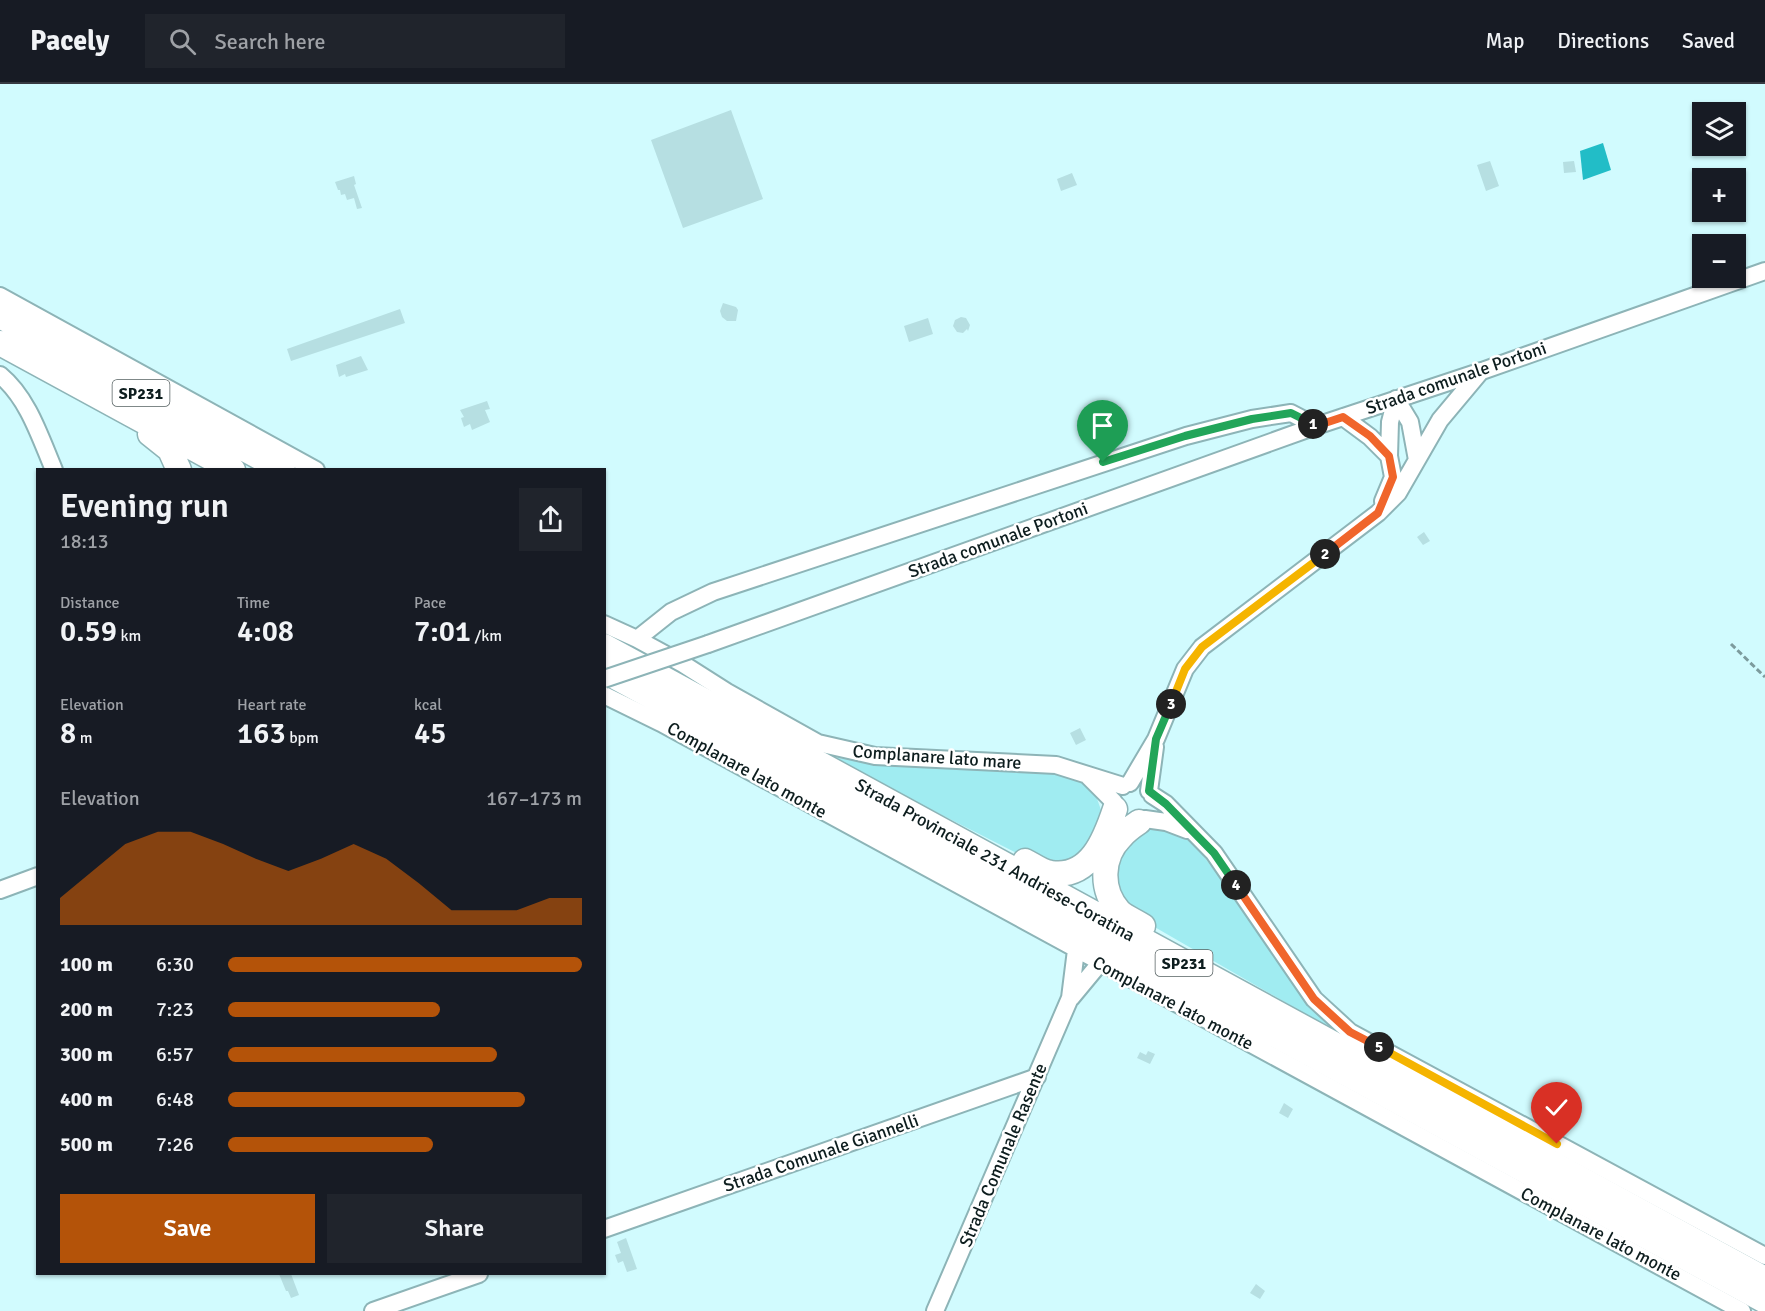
<!DOCTYPE html>
<meta charset="utf-8">
<style>
body{margin:0;font-family:Signika,sans-serif;background:#20242c;color:#f1f3f6;height:100vh;display:flex;flex-direction:column;font-size:22px;white-space:nowrap}
*{box-sizing:border-box;margin:0}
p{font-size:20px;color:#9ea1a6}
.icon{flex:none;width:33px;height:33px;fill:none;stroke:currentColor;stroke-width:2;stroke-linecap:round;stroke-linejoin:round}
.map{position:relative;flex:1;overflow:hidden}
.drawer{position:absolute;left:36px;top:384px;width:570px;height:807px;display:flex;flex-direction:column;background:#171b24;border-radius:0px;box-shadow:0 2px 4px #0004}
.drawer>*{flex:none}
.controls{position:absolute;left:1692px;top:18px;display:grid;gap:12px}
.controls a{display:grid;place-items:center;width:54px;height:54px;border-radius:0px;background:#171b24;box-shadow:0 2px 4px #0004;font-size:30px}
.pin{position:absolute;display:grid;place-items:center;width:51px;height:51px;color:#fff;margin:-62px -26px;border-radius:50% 50% 50% 0;rotate:-45deg;box-shadow:0 0 6px #0007}
.pin .icon{rotate:45deg}
.km{position:absolute;width:30px;height:30px;margin:-15px;border-radius:50%;background:#222;color:#fff;font-size:16px;line-height:30px;text-align:center}
.round{display:grid;place-items:center;flex:none;width:63px;height:63px;border-radius:0px;background:#20242c}
.overview{display:flex;align-items:center;justify-content:space-between;height:102px;padding:0 24px}
h1{font-size:33px;font-weight:600;line-height:45px}
.figures{display:grid;grid-template-columns:repeat(3,1fr);gap:9px;height:102px;padding:6px 24px}
.figures div{display:grid;align-content:center}
.figures b{font-size:30px;font-weight:600}
.figures small{font-size:16px;font-weight:400}
.figures p{font-size:16px}
.chart{height:168px;padding:12px 24px}
.chart p{display:flex;justify-content:space-between}
.chart svg{width:100%;height:108px;margin-top:6px;fill:#b45309;opacity:.7}
.primary-button{display:flex;gap:12px;margin-top:auto;padding:12px 24px}
.primary-button a{flex:1;height:69px;border-radius:0px;background:#b45309;color:#fff;font-size:24px;font-weight:600;line-height:69px;text-align:center}
.primary-button a+a{background:#20242c;color:#f1f3f6}
ul{padding:0 24px;list-style:none;font-size:20px}
li{display:grid;grid-template-columns:96px 72px 1fr;align-items:center;height:45px}
li i{height:15px;border-radius:8px;background:#b45309}
header{display:flex;align-items:center;gap:36px;box-sizing:border-box;height:84px;padding:0 30px;background:#171b24;border-bottom:2px solid #363941}
header strong{font-size:28px}
nav{display:flex;gap:33px;margin-inline-start:auto;font-size:21px}
.search{width:420px;height:54px;background:#20242c;display:flex;align-items:center;gap:15px;box-sizing:border-box;padding:0 21px;border-radius:0px;color:#9ea1a6;font-size:22px}
.map>svg:first-child{display:block}
.green{fill:#a0ecf1}
.water{fill:#22bdc7}
.building{fill:#b6dfe2}
.lines{fill:none;stroke-linecap:round;stroke-linejoin:round}
.minor-casing{stroke:#8db4b7;stroke-width:20}
.highway-casing{stroke:#8db4b7;stroke-width:27}
.path{stroke:#7c9b9d;stroke-width:3;stroke-dasharray:6 3;stroke-linecap:butt}
.minor{stroke:#fff;stroke-width:16}
.highway{stroke:#fff;stroke-width:24}
.minor-bridge-casing{stroke:#8db4b7;stroke-width:20;stroke-linecap:butt}
.minor-bridge{stroke:#fff;stroke-width:16}
.split-1-casing{stroke:#fff;stroke-width:12}
.split-2-casing{stroke:#fff;stroke-width:12}
.split-3-casing{stroke:#fff;stroke-width:12}
.split-4-casing{stroke:#fff;stroke-width:12}
.split-5-casing{stroke:#fff;stroke-width:12}
.split-6-casing{stroke:#fff;stroke-width:12}
.split-1{stroke:#22a559;stroke-width:8}
.split-2{stroke:#f0652b;stroke-width:8}
.split-3{stroke:#f5b400;stroke-width:8}
.split-4{stroke:#22a559;stroke-width:8}
.split-5{stroke:#f0652b;stroke-width:8}
.split-6{stroke:#f5b400;stroke-width:8}
.labels{text-anchor:middle;stroke-width:5;stroke-linejoin:round;paint-order:stroke}
.shield{fill:#fff;stroke:#566162;stroke-width:1.5}
.shield-label{font-size:16px;font-weight:bold;fill:#0d1d1e}
.street-label{font-size:18px;fill:#0d1d1e;stroke:#fff}
</style>
<header>
<strong>Pacely</strong>
<div class="search"><svg class="icon" aria-label="search" viewBox="0 0 24 24"><circle cx="10" cy="10" r="6"/><path d="M15 15l6 6"/></svg>Search here</div>
<nav><a>Map</a><a>Directions</a><a>Saved</a></nav>
</header>
<div class="map">
<svg width="1765" height="1227" viewBox="0 0 1765 1227">
<rect width="100%" height="100%" fill="#d1fbfe"/>
<path class="green" d="M 816,667 L 839,674 L 877,679 L 1055,686 L 1083,696 L 1095,709 L 1101,726 L 1101,745 L 1077,778 L 1034,778 Z
M 1147,745 L 1167,745 L 1190,754 L 1229,806 L 1300,909 L 1322,935 L 1347,954 L 1139,834 L 1122,818 L 1114,798 L 1118,777 L 1129,758 Z"/>
<path class="water" d="M 1603,59 L 1611,86 L 1583,96 L 1580,67 Z"/>
<path class="building" d="M 731,26 L 763,115 L 683,144 L 651,56 Z
M 1490,77 L 1499,102 L 1486,107 L 1477,81 Z
M 1574,77 L 1576,88 L 1564,89 L 1563,78 Z
M 1072,89 L 1077,101 L 1061,107 L 1057,95 Z
M 354,92 L 356,100 L 354,101 L 362,124 L 357,125 L 354,114 L 347,116 L 345,110 L 341,111 L 340,106 L 338,106 L 335,98 Z
M 723,219 L 736,223 L 738,226 L 736,237 L 727,237 L 722,233 L 720,227 Z
M 400,225 L 405,239 L 291,277 L 287,265 Z
M 961,233 L 966,234 L 970,241 L 968,247 L 967,245 L 963,249 L 957,248 L 953,242 L 955,236 Z
M 928,234 L 933,250 L 909,258 L 904,242 Z
M 361,272 L 368,286 L 346,293 L 345,290 L 339,293 L 336,281 Z
M 487,317 L 490,325 L 485,326 L 490,338 L 472,346 L 470,340 L 464,343 L 461,334 L 464,333 L 460,326 Z
M 1424,448 L 1430,457 L 1423,461 L 1417,453 Z
M 1080,644 L 1086,656 L 1076,661 L 1070,649 Z
M 1148,967 L 1155,970 L 1150,980 L 1137,974 L 1140,968 L 1146,971 Z
M 1284,1019 L 1293,1025 L 1288,1034 L 1279,1029 Z
M 626,1154 L 637,1185 L 627,1188 L 623,1177 L 618,1179 L 615,1171 L 621,1169 L 617,1158 Z
M 279,1190 L 291,1190 L 299,1211 L 291,1214 L 288,1207 L 286,1207 Z
M 1256,1200 L 1265,1207 L 1260,1215 L 1250,1209 Z"/>
<g class="lines">
<g class="minor-casing">
<path id="minor" d="M 0,212 L 316,386
M 0,291 C 28,314 40,353 54,386
M 1396,315 L 1410,338 L 1417,376
M 1343,333 L 1370,353 L 1389,372
M 1383,417 L 1393,393 L 1389,372 L 1390,338 L 1396,315
M 604,540 L 637,555 L 683,580 L 727,608 L 818,659 L 875,672 L 1056,681 L 1123,702
M 637,555 L 671,528 L 713,508 L 1186,352 L 1252,335 L 1291,329 L 1316,342
M 708,560 L 1316,342 L 1482,287 L 1765,187
M 604,611 L 661,639 L 1742,1227
M 1087,691 L 1114,718
M 1130,699 L 1156,655 L 1185,585 L 1202,563 L 1378,429 L 1398,409 L 1440,336 L 1481,287
M 1149,707 L 1155,663
M 1152,711 L 1166,720 L 1214,769 L 1314,915 L 1350,948 L 1765,1172
M 1145,735 L 1166,738 L 1187,746
M 0,806 L 38,792
M 1071,914 L 1100,879
M 604,1145 L 1037,993
M 373,1227 L 479,1190
M 935,1227 L 1070,914 L 1076,866"/>
</g>
<g class="highway-casing">
<path id="highway" d="M 0,232 L 283,386
M 0,259 L 233,386
M 150,350 L 170,366 L 179,386
M 604,562 L 1765,1195
M 604,587 L 1765,1217
M 1139,738 C 1133,742 1126,747 1121,753 C 1101,773 1100,806 1119,827 C 1124,833 1136,837 1143,842
M 1025,777 C 1033,781 1042,788 1051,789 C 1090,795 1105,755 1115,725"/>
</g>
<path class="path" d="M 1731,560 L 1765,593"/>
<use href="#minor" class="minor"/>
<use href="#highway" class="highway"/>
<g class="minor-bridge-casing">
<path id="minor-bridge" d="M 604,595 L 708,560"/>
</g>
<use href="#minor-bridge" class="minor-bridge"/>
</g>
<g class="lines">
<g class="split-1-casing">
<path id="split-1" d="M 1103,378 L 1185,352 L 1252,335 L 1291,329 L 1313,340"/>
</g>
<g class="split-2-casing">
<path id="split-2" d="M 1313,340 L 1316,342 L 1343,333 L 1370,352 L 1389,372 L 1393,393 L 1378,429 L 1325,470"/>
</g>
<g class="split-3-casing">
<path id="split-3" d="M 1171,620 L 1185,585 L 1202,563 L 1325,470"/>
</g>
<g class="split-4-casing">
<path id="split-4" d="M 1171,620 L 1156,655 L 1149,707 L 1166,720 L 1214,769 L 1236,801"/>
</g>
<g class="split-5-casing">
<path id="split-5" d="M 1236,801 L 1314,915 L 1350,948 L 1379,963"/>
</g>
<g class="split-6-casing">
<path id="split-6" d="M 1379,963 L 1557,1060"/>
</g>
<use href="#split-1" class="split-1"/>
<use href="#split-2" class="split-2"/>
<use href="#split-3" class="split-3"/>
<use href="#split-4" class="split-4"/>
<use href="#split-5" class="split-5"/>
<use href="#split-6" class="split-6"/>
</g>
<g class="labels">
<g class="shield">
<rect x="112.5" y="296" width="57" height="26" rx="4.5"/>
<rect x="1155.5" y="866" width="57" height="26" rx="4.5"/>
</g>
<g class="shield-label">
<text x="141" y="315">SP231</text>
<text x="1184" y="885">SP231</text>
</g>
<g class="street-label">
<text transform="translate(1456 294) rotate(-19)" y="6">Strada comunale Portoni</text>
<text transform="translate(998 456) rotate(-20)" y="6">Strada comunale Portoni</text>
<text transform="translate(937 673) rotate(4)" y="6">Complanare lato mare</text>
<text transform="translate(747 686) rotate(29)" y="6">Complanare lato monte</text>
<text transform="translate(995 776) rotate(29)" y="6">Strada Provinciale 231 Andriese-Coratina</text>
<text transform="translate(1173 919) rotate(28)" y="6">Complanare lato monte</text>
<text transform="translate(821 1069) rotate(-19)" y="6">Strada Comunale Giannelli</text>
<text transform="translate(1003 1071) rotate(-67)" y="6">Strada Comunale Rasente</text>
<text transform="translate(1601 1150) rotate(28)" y="6">Complanare lato monte</text>
</g>
</g>
</svg>
<div class="controls">
<a><svg class="icon" aria-label="layers" viewBox="0 0 24 24"><path d="M12 4l9 5-9 5-9-5zM3 14l9 5 9-5"/></svg></a>
<a>+</a>
<a>−</a>
</div>
<div class="pin" style="left:1103px;top:378px;background:#1e9e55"><svg class="icon" aria-label="arrive" viewBox="0 0 24 24"><path d="M6 21V4h12l-3 4 3 4H6"/></svg></div>
<div class="pin" style="left:1557px;top:1060px;background:#d93025"><svg class="icon" aria-label="check" viewBox="0 0 24 24"><path d="M5 12l5 5 9-10"/></svg></div>
<b class="km" style="left:1313px;top:340px">1</b>
<b class="km" style="left:1325px;top:470px">2</b>
<b class="km" style="left:1171px;top:620px">3</b>
<b class="km" style="left:1236px;top:801px">4</b>
<b class="km" style="left:1379px;top:963px">5</b>
<section class="drawer">
<div class="overview"><div><h1>Evening run</h1><p>18:13</p></div><a class="round"><svg class="icon" aria-label="share" viewBox="0 0 24 24"><path d="M12 15V3M7 8l5-5 5 5M5 13v7h14v-7"/></svg></a></div>
<div class="figures">
<div><p>Distance</p><b>0.59<small> km</small></b></div>
<div><p>Time</p><b>4:08</b></div>
<div><p>Pace</p><b>7:01<small> /km</small></b></div>
</div>
<div class="figures">
<div><p>Elevation</p><b>8<small> m</small></b></div>
<div><p>Heart rate</p><b>163<small> bpm</small></b></div>
<div><p>kcal</p><b>45</b></div>
</div>
<div class="chart"><p><span>Elevation</span>167–173 m</p>
<svg viewBox="0 0 160 44" preserveAspectRatio="none"><path d="M0 44V33L10 22L20 11L30 6L40 6L50 11L60 17L70 22L80 17L90 11L100 17L110 27L120 38L130 38L140 38L150 33L160 33V44z"/></svg>
</div>
<ul>
<li><b>100 m</b>6:30<i style="width:100%"></i></li>
<li><b>200 m</b>7:23<i style="width:60%"></i></li>
<li><b>300 m</b>6:57<i style="width:76%"></i></li>
<li><b>400 m</b>6:48<i style="width:84%"></i></li>
<li><b>500 m</b>7:26<i style="width:58%"></i></li>
</ul>
<div class="primary-button"><a>Save</a><a>Share</a></div>
</section>
</div>
